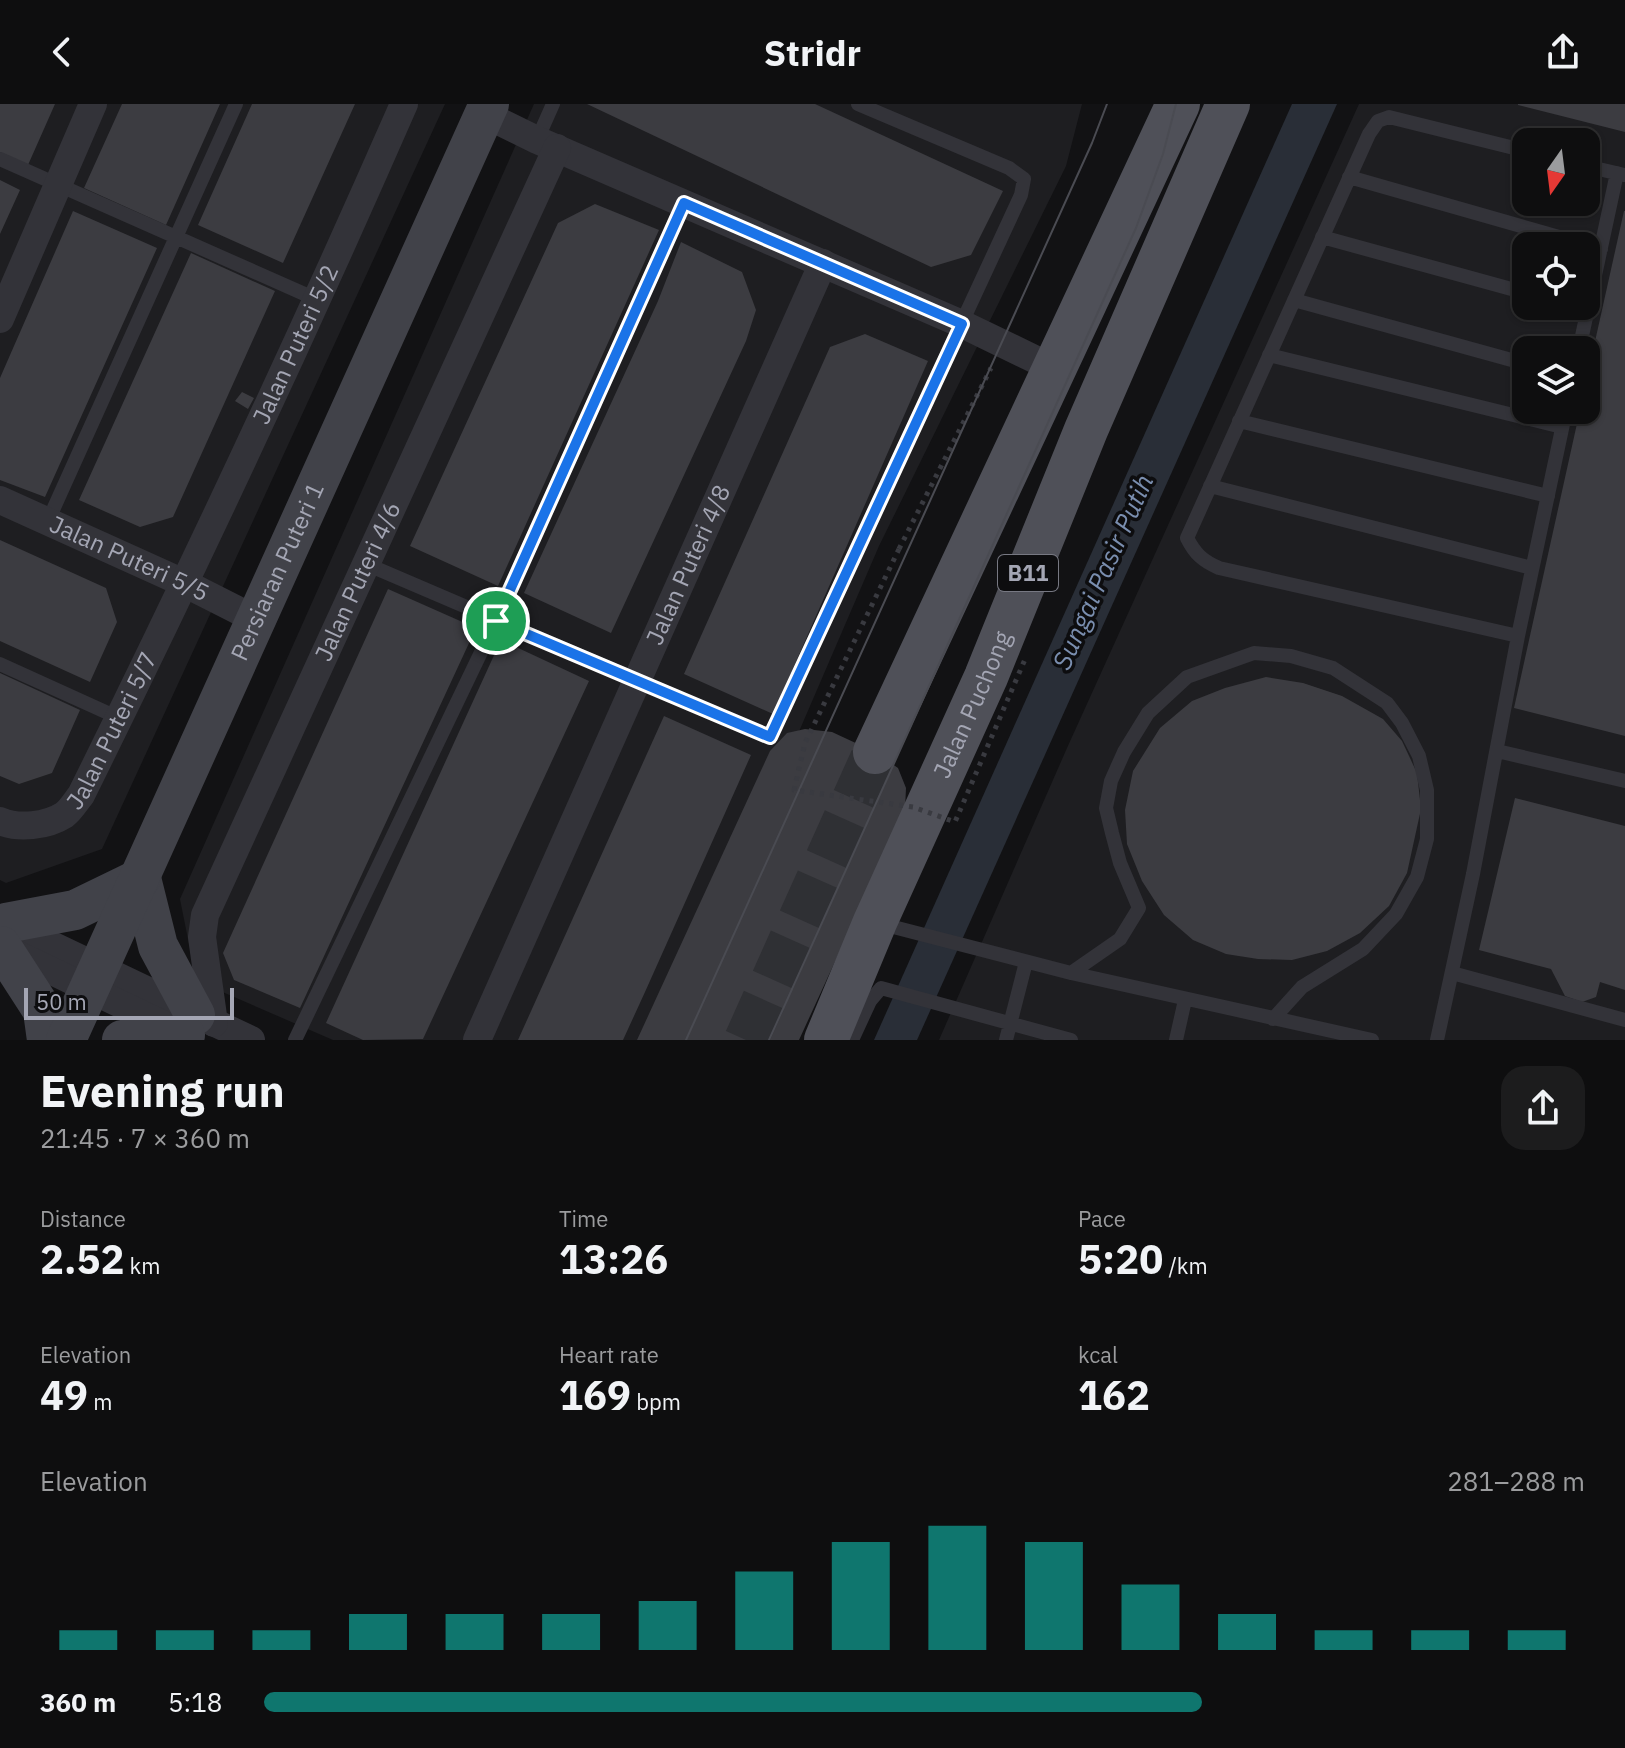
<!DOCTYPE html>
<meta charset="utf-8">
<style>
body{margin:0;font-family:"IBM Plex Sans",sans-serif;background:#1c1c1d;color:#f1f3f6;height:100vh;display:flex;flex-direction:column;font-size:30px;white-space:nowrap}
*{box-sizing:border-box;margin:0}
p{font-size:26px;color:#9b9c9e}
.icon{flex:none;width:44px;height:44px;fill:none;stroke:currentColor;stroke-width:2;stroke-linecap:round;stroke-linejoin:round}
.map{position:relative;height:936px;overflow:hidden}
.panel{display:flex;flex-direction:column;background:#0e0e0f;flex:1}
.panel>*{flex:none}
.needle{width:52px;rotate:194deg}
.tools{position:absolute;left:1512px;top:24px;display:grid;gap:16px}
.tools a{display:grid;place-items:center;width:88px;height:88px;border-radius:16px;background:#0e0e0f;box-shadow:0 2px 6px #0004,0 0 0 2px #2e2e2f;font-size:40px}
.scale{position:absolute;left:24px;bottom:20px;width:210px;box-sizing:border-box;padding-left:8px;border:4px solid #a4a6b4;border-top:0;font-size:22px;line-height:28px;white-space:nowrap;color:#a4a6b4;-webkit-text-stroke:6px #0d0d0f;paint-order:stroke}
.pin{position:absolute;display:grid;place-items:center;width:68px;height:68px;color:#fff;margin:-34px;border:4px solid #fff;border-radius:50%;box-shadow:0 2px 8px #0007}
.round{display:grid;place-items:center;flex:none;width:84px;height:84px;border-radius:24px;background:#1c1c1d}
.overview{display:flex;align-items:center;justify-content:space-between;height:136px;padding:0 40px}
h1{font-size:44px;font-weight:700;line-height:60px}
.figures{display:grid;grid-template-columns:repeat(3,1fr);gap:12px;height:136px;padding:8px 40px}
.figures div{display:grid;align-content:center}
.figures b{font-size:40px;font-weight:700}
.figures small{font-size:22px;font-weight:400}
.figures p{font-size:22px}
.chart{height:224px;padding:16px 40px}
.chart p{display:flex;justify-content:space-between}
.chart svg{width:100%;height:144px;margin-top:8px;stroke:#0f766e;stroke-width:6}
ul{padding:0 40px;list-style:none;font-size:26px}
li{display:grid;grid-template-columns:128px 96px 1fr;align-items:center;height:60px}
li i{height:20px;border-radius:10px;background:#0f766e}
header{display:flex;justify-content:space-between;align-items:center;height:104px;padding:0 40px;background:#0e0e0f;font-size:36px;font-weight:700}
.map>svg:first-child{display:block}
.built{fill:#1e1e21;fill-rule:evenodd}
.water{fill:#292e37}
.building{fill:#3c3c41}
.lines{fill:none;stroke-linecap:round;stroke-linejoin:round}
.primary-tunnel{stroke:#2f3034;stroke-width:44;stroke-dasharray:44 22;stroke-linecap:butt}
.path{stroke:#393a40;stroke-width:5;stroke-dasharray:4 6;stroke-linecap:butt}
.lane{stroke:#333339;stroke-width:14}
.street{stroke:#333339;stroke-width:28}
.secondary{stroke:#414249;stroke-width:40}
.primary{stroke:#4f5058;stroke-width:44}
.tram{stroke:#4a4b52;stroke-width:2}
.path-bridge{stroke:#393a40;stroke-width:5;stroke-dasharray:4 6;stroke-linecap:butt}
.route-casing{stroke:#fff;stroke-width:16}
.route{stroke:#1a73e8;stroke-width:10}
.labels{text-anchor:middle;stroke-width:7;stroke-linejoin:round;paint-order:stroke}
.shield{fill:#0d0d0f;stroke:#777882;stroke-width:2}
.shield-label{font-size:22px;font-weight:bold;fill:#a4a6b4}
.street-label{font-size:24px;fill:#a4a6b4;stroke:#0d0d0f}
.water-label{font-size:26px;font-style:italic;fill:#7a8eaf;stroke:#0d0d0f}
</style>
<header><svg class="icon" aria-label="back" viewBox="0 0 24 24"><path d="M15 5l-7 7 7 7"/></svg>Stridr<svg class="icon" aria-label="share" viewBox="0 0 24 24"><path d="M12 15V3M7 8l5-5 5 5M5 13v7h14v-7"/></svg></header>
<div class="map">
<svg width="1625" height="936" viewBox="0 0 1625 936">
<rect width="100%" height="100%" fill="#121214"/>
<path class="built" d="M 0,0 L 445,0 L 102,745 L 6,779 L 0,776 Z
M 534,0 L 1082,0 L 1066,62 L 879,442 L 666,936 L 333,936 L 204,880 L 191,850 L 180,795 Z
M 1359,0 L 1625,0 L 1625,936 L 939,936 L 1067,644 ZM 1526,38 L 1586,38 L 1586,98 L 1526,98 ZM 1526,142 L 1586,142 L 1586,202 L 1526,202 ZM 1526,246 L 1586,246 L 1586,306 L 1526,306 Z"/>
<path class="water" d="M 1292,0 L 1337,0 L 917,936 L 874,936 Z"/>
<path class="building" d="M 0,0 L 55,0 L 28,61 L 0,48 Z
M 122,0 L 220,0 L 166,121 L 84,84 Z
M 252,0 L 355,0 L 283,159 L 198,121 Z
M 587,0 L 815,0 L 1003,87 L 971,151 L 931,163 Z
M 1518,0 L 1625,0 L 1625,28 L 1518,1 Z
M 0,76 L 20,86 L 0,130 Z
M 595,100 L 659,126 L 498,482 L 410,442 L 558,119 Z
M 73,107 L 157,144 L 45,393 L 0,376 L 0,274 Z
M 1624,107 L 1625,107 L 1625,632 L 1514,604 L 1580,306 L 1586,306 L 1586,278 Z
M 681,138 L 742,168 L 756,206 L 746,237 L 611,529 L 524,489 L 658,197 Z
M 191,149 L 275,187 L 173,413 L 140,423 L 79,396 Z
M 865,230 L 928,257 L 773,610 L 684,570 L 830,243 Z
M 242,288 L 254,294 L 248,305 L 235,297 Z
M 0,436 L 106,484 L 117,518 L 90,578 L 0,537 Z
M 388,485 L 476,524 L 300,904 L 234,876 L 223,849 Z
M 501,536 L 589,577 L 423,935 L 363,936 L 326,919 Z
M 0,569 L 80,606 L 52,669 L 19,680 L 0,672 Z
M 1266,573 L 1303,579 L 1342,592 L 1383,615 L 1402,637 L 1417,669 L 1421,705 L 1407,769 L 1389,802 L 1360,829 L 1327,847 L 1292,856 L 1258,855 L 1226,850 L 1193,836 L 1164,811 L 1142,777 L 1127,740 L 1125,706 L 1133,667 L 1160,624 L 1192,597 L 1225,584 Z
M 664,612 L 751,651 L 645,888 L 623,936 L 518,936 Z
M 805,625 L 832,628 L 875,648 L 898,664 L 906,684 L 905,705 L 799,936 L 637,936 L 770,647 L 787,629 Z
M 1515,694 L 1625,722 L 1625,886 L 1600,878 L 1596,893 L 1582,898 L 1565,892 L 1551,865 L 1479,846 Z"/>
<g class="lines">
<path class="primary-tunnel" d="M 746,936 L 875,648"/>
<path class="path" d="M 899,445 L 991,264"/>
<path class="lane" d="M 537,36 L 553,0
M 0,55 L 318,196
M 1586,62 L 1624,71
M 1349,73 L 1601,145
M 1322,133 L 1526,189
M 1294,196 L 1526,260
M 1579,246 L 1617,69
M 1269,251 L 1562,323
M 1239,317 L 1548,392
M 1210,382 L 1532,464
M 48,417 L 236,0
M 366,460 L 770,633 L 1021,91 L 1024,75 L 1009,64 L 858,0
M 1518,532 L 1219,464 C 1203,457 1195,450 1187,434 L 1369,30 L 1378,17 L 1389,13 L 1526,47
M 0,560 L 119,614
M 1497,647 L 1625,677
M 878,819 L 1071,869 L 1372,936
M 1071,869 L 1120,835 L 1139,804 L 1120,759 L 1112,729 L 1106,704 L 1111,677 L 1124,648 L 1148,609 L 1187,573 L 1254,549 L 1291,552 L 1333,564 L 1387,599 L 1402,619 L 1419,652 L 1427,686 L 1427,735 L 1417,773 L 1396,810 L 1363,845 L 1302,883 L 1273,915
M 1452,869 L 1625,916
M 295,936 L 496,517 L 684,99
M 852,936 L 870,897 L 881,884 L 1071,936
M 1006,936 L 1026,858
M 1176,936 L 1185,896
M 1437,936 L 1473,770 L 1518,532 L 1566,306"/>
<g class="street">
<path d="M 484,10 L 537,36 L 962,220 L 1055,265"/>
<path d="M 0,215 L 93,0"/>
<path id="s1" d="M 0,396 L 186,480 L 257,516"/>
<path id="s2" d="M 0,717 C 18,725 47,722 64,711 C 71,706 76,697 81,691 C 194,463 302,233 404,0"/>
<path d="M 1,817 L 251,936"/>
<path d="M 4,844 L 183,930"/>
<path id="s3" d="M 214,919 L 202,833 L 205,811 L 557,44"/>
<path id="s4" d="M 477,936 L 823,159"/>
</g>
<g class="secondary">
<path d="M 141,774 L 158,842 L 195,911"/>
<path d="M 6,819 L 75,806 L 141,774"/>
<path d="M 1,842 L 43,907 L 47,936"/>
<path id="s5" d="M 66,936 L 489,0"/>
<path d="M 122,936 L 185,931"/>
</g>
<g class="primary">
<path d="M 875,648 L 1178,0"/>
<path id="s6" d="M 826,936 L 875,818 L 986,573 L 1086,326 L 1228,0"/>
</g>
<path class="tram" d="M 686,936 L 1092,39 L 1107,0
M 769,936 L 1136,124 L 1163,50 L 1176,0"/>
<path class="path-bridge" d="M 899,445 L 805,639 L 794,686 L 913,703 L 955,718 L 1026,553"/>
</g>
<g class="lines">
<g class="route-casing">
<path id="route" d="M 684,99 L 962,220 L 770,633 L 496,517 Z"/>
</g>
<use href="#route" class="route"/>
</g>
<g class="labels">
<rect class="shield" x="998" y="451" width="60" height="36" rx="6"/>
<g class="shield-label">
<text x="1028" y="477">B11</text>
</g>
<g class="street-label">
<text dy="8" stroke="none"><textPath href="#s2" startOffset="592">Jalan Puteri 5/2</textPath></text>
<text dy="8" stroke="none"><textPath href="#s1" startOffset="142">Jalan Puteri 5/5</textPath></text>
<text dy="8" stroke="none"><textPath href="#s4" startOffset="520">Jalan Puteri 4/8</textPath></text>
<text dy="8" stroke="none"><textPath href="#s5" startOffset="514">Persiaran Puteri 1</textPath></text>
<text dy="8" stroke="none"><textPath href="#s3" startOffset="476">Jalan Puteri 4/6</textPath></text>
<text dy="8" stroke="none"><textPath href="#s6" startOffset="366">Jalan Puchong</textPath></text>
<text dy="8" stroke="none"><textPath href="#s2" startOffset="164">Jalan Puteri 5/7</textPath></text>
</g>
<g class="water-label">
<text transform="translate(1103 468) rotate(-66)" y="9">Sungai Pasir Putih</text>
</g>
</g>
</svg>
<div class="tools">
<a><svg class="needle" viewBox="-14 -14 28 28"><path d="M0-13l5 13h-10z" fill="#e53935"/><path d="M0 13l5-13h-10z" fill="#9b9c9e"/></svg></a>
<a><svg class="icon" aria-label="locate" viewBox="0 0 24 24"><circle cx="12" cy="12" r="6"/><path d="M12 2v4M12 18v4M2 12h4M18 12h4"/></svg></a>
<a><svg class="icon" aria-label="layers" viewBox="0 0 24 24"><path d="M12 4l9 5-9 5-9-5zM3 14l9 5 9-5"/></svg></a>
</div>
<div class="scale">50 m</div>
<div class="pin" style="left:496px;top:517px;background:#1e9e55"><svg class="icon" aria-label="arrive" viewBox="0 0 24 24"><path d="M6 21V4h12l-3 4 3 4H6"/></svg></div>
</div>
<section class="panel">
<div class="overview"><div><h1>Evening run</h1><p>21:45 · 7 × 360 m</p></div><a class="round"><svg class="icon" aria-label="share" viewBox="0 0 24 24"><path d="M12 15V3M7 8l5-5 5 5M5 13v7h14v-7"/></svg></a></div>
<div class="figures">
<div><p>Distance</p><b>2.52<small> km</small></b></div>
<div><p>Time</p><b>13:26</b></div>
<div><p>Pace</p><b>5:20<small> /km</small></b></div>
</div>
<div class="figures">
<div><p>Elevation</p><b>49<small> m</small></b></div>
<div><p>Heart rate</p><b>169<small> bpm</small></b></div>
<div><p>kcal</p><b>162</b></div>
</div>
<div class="chart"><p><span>Elevation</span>281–288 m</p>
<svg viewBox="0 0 160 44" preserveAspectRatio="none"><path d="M5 44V38M15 44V38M25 44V38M35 44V33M45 44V33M55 44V33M65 44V29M75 44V20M85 44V11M95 44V6M105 44V11M115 44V24M125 44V33M135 44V38M145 44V38M155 44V38"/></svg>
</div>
<ul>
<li><b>360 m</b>5:18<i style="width:71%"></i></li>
</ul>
</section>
